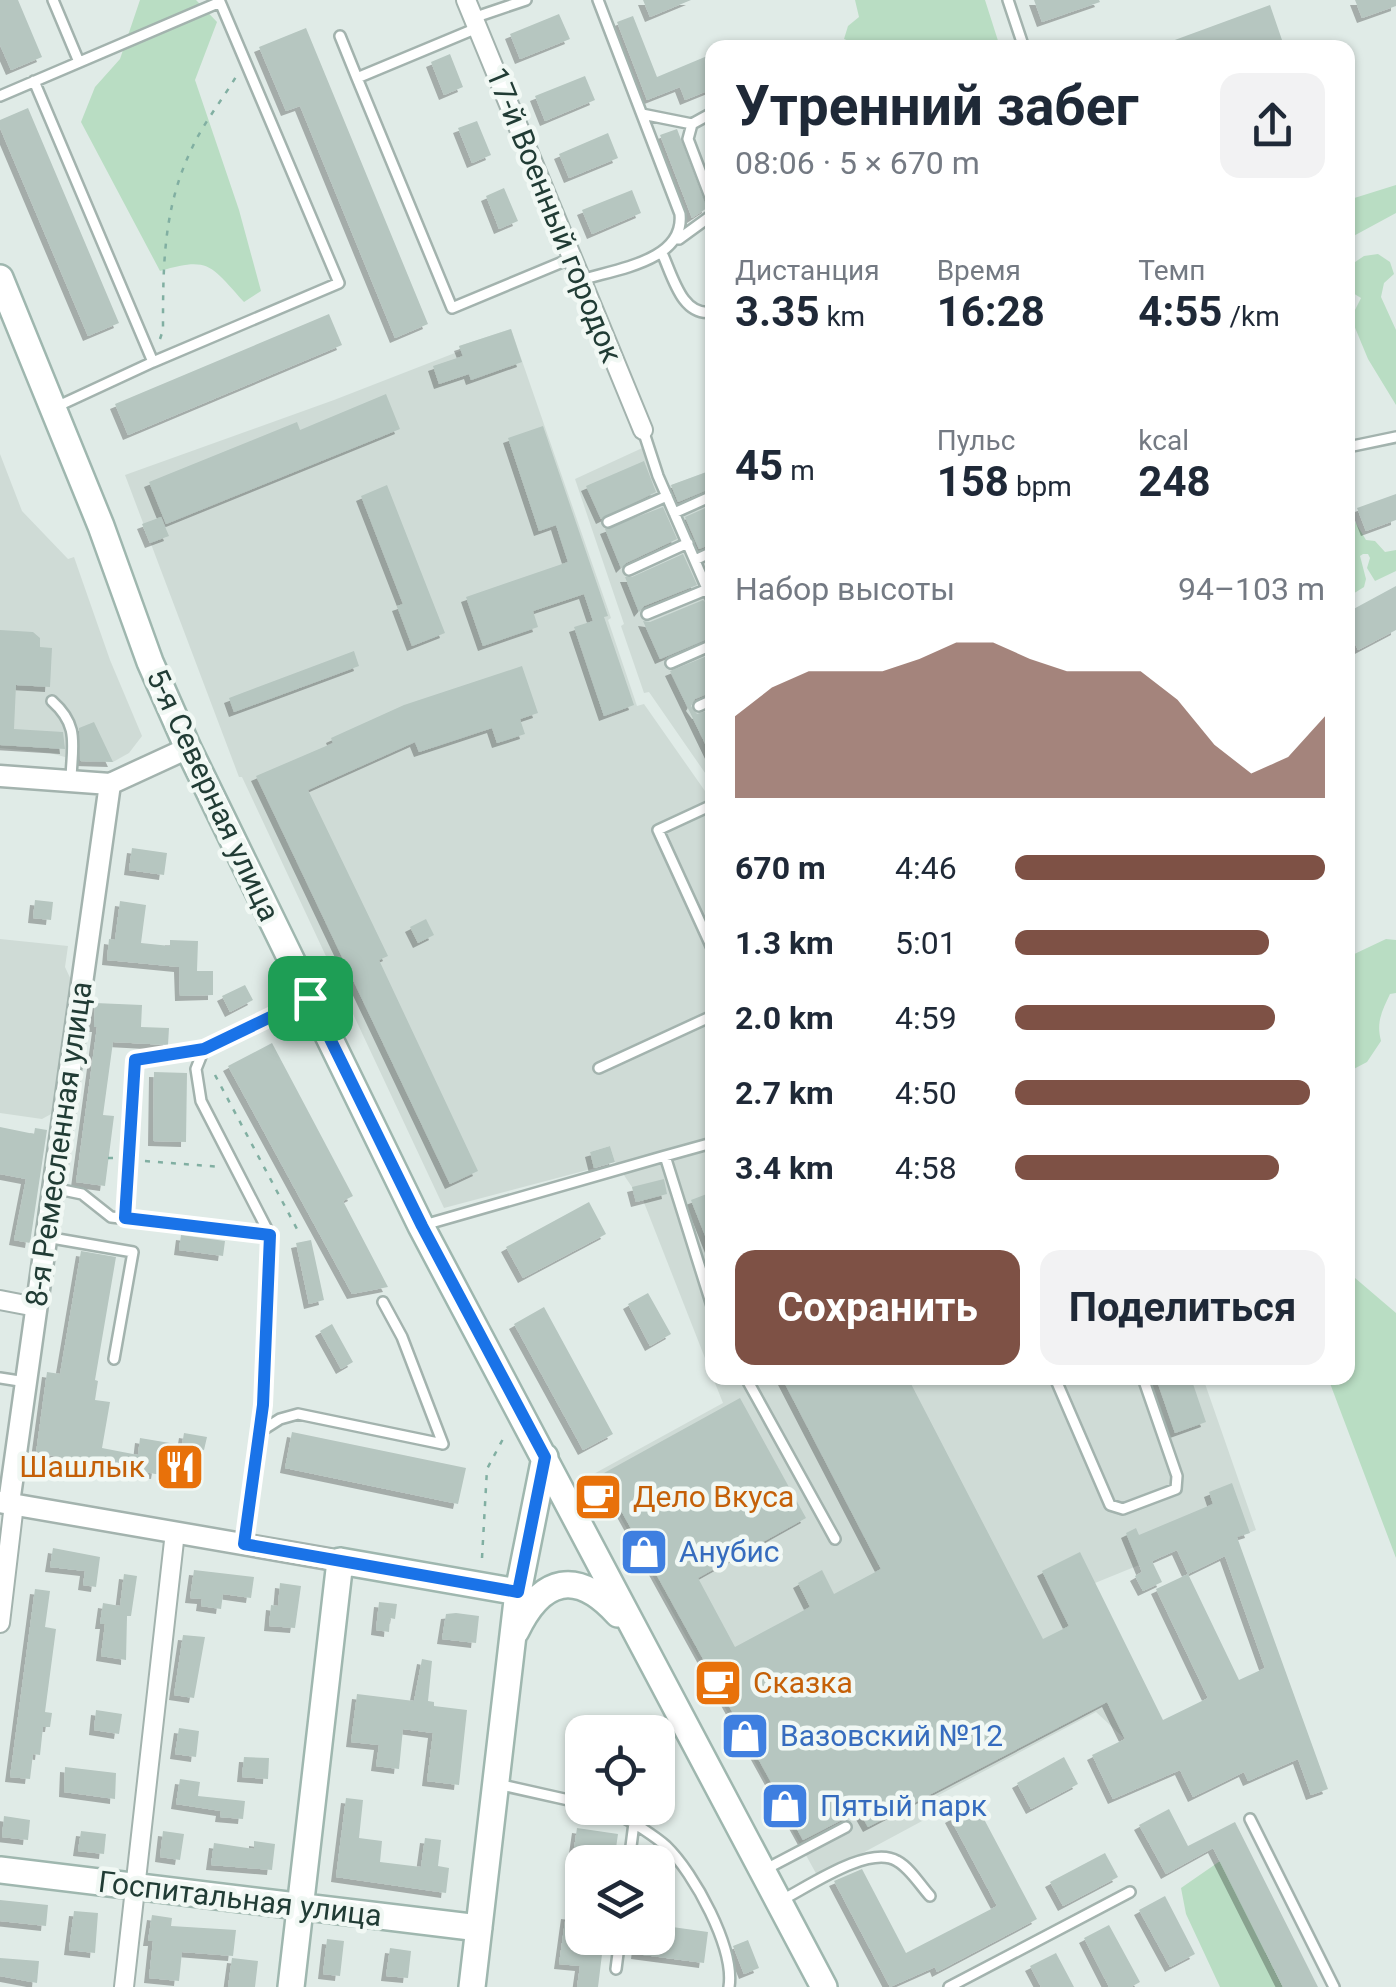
<!DOCTYPE html>
<html lang="ru">
<meta charset="utf-8">
<style>
body{margin:0;font-family:Roboto,sans-serif;background:#f2f2f3;color:#1f2937;height:100vh;display:flex;flex-direction:column;font-size:38px;white-space:nowrap}
*{box-sizing:border-box;margin:0}
p{font-size:32px;color:#747a83}
.icon{flex:none;width:55px;height:55px;fill:none;stroke:currentColor;stroke-width:2;stroke-linecap:round;stroke-linejoin:round}
.map{position:relative;flex:1;overflow:hidden}
.panel{position:absolute;left:705px;top:40px;width:650px;height:1345px;display:flex;flex-direction:column;background:#fff;border-radius:20px;box-shadow:0 2px 8px #0004}
.panel>*{flex:none}
.tools{position:absolute;left:565px;top:1715px;display:grid;gap:20px}
.tools a{display:grid;place-items:center;width:110px;height:110px;border-radius:20px;background:#fff;box-shadow:0 2px 8px #0004;font-size:50px}
.pin{position:absolute;display:grid;place-items:center;width:85px;height:85px;color:#fff;margin:-42px;border-radius:20px;box-shadow:0 5px 15px #0006}
.round{display:grid;place-items:center;flex:none;width:105px;height:105px;border-radius:20px;background:#f2f2f3}
.overview{display:flex;align-items:center;justify-content:space-between;height:170px;padding:0 30px}
h1{font-size:55px;font-weight:700;line-height:75px}
.metrics{display:grid;grid-template-columns:repeat(3,1fr);gap:15px;height:170px;padding:10px 30px}
.metrics div{display:grid;align-content:center}
.metrics b{font-size:42px;font-weight:700}
.metrics small{font-size:28px;font-weight:400}
.metrics p{font-size:28px}
.chart{height:280px;padding:20px 30px}
.chart p{display:flex;justify-content:space-between}
.chart svg{width:100%;height:180px;margin-top:10px;fill:#7e5145;opacity:.7}
.primary-button{display:flex;gap:20px;margin-top:auto;padding:20px 30px}
.primary-button a{flex:1;height:115px;border-radius:20px;background:#7e5145;color:#fff;font-size:40px;font-weight:700;line-height:115px;text-align:center}
.primary-button a+a{background:#f2f2f3;color:#1f2937}
ul{padding:0 30px;list-style:none;font-size:32px}
li{display:grid;grid-template-columns:160px 120px 1fr;align-items:center;height:75px}
li i{height:25px;border-radius:12px;background:#7e5145}
.map>svg:first-child{display:block}
.built{fill:#cfdbd6}
.green{fill:#b9ddc3}
.building{fill:#b6c6c0;fill-rule:evenodd;filter:url(#shadow)}
.lines{fill:none;stroke-linecap:round;stroke-linejoin:round}
.service-casing{stroke:#a3b3ae;stroke-width:14}
.minor-casing{stroke:#a3b3ae;stroke-width:22}
.tertiary-casing{stroke:#a3b3ae;stroke-width:25}
.secondary-casing{stroke:#9fb7af;stroke-width:30}
.path{stroke:#81afa2;stroke-width:2.5;stroke-dasharray:5 8;stroke-linecap:butt}
.service{stroke:#fff;stroke-width:9}
.minor{stroke:#fff;stroke-width:18}
.tertiary{stroke:#fff;stroke-width:20}
.secondary{stroke:#fff;stroke-width:25}
.route-casing{stroke:#fff;stroke-width:20}
.route{stroke:#1a73e8;stroke-width:12}
.labels{text-anchor:middle;stroke-width:9;stroke-linejoin:round;paint-order:stroke}
.street-label{font-size:30px;fill:#213c35;stroke:#f1f8f4}
.food-label{font-size:30px;fill:#c56008;stroke:#f1f8f4;text-anchor:start}
.shop-label{font-size:30px;fill:#366cbe;stroke:#f1f8f4;text-anchor:start}
</style>
<div class="map">
<svg width="1396" height="1987" viewBox="0 0 1396 1987">
<defs>
<filter id="shadow"><feDropShadow dx="-5" dy="5" stdDeviation="0" flood-color="#0004"/></filter>
</defs>
<rect width="100%" height="100%" fill="#e0ebe7"/>
<path class="built" d="M 511,329 L 611,618 L 608,620 L 637,706 L 644,704 L 712,801 L 712,1376 L 643,1200 L 636,1202 L 632,1187 L 615,1162 L 610,1146 L 590,1152 L 595,1168 L 444,1208 L 242,777 L 239,777 L 125,475 L 334,400 L 460,351 L 459,346 Z
M 651,444 L 669,486 L 712,470 L 712,783 L 649,692 L 644,693 L 621,626 L 624,624 L 575,479 Z
M 0,454 L 22,511 L 68,559 L 74,557 L 110,660 L 142,736 L 129,753 L 113,762 L 80,761 L 50,753 L 0,748 Z
M 0,939 L 68,946 L 65,967 L 72,982 L 53,1113 L 42,1119 L 0,1113 Z
M 713,1378 L 1203,1378 L 1256,1530 L 1227,1542 L 1208,1537 L 1095,1583 L 1125,1739 L 1096,1712 L 918,1806 L 924,1820 L 818,1877 L 617,1511 L 605,1517 L 586,1483 L 592,1480 L 590,1476 L 723,1403 Z"/>
<path class="green" d="M 140,0 L 196,0 L 217,22 L 195,80 L 239,210 L 261,291 L 244,302 C 211,266 210,256 160,271 L 81,122 L 95,87 L 120,59 Z
M 855,0 L 985,0 L 1000,47 L 864,47 L 844,39 L 848,26 L 859,17 Z
M 1396,185 L 1396,213 L 1348,239 L 1348,200 Z
M 1378,254 L 1390,262 L 1394,274 L 1384,283 L 1381,297 L 1396,330 L 1396,405 L 1368,359 L 1351,318 L 1361,298 L 1348,290 L 1349,266 L 1364,256 Z
M 1348,516 L 1354,520 L 1366,540 L 1375,541 L 1385,552 L 1396,550 L 1396,571 L 1375,581 L 1367,568 L 1370,558 L 1368,554 L 1363,554 L 1360,556 L 1366,579 L 1364,587 L 1348,597 Z
M 1386,939 L 1396,940 L 1396,993 L 1390,994 C 1382,1011 1376,1022 1381,1041 L 1367,1062 L 1348,1072 L 1348,957 Z
M 1348,1272 L 1396,1313 L 1396,1558 L 1328,1378 L 1348,1378 Z
M 1220,1861 L 1283,1987 L 1220,1987 L 1186,1914 L 1181,1888 Z"/>
<path class="building" d="M 0,0 L 18,0 L 42,57 L 11,70 L 0,45 Z
M 643,0 L 691,0 L 650,17 Z
M 1034,0 L 1099,0 L 1100,2 L 1042,22 Z
M 1355,0 L 1396,0 L 1396,6 L 1362,18 Z
M 1270,5 L 1282,40 L 1261,48 L 1153,48 Z
M 559,14 L 570,39 L 520,59 L 510,34 Z
M 633,16 L 657,77 L 712,54 L 712,89 L 685,100 L 680,87 L 647,100 L 617,22 Z
M 306,28 L 428,324 L 395,338 L 300,106 L 286,111 L 259,47 Z
M 450,54 L 463,87 L 444,95 L 431,62 Z
M 585,76 L 595,100 L 545,121 L 535,96 Z
M 28,108 L 119,323 L 88,336 L 0,128 L 0,120 Z
M 477,121 L 491,155 L 472,163 L 458,128 Z
M 677,129 L 707,208 L 692,218 L 660,135 Z
M 608,133 L 618,158 L 569,178 L 559,154 Z
M 504,188 L 518,221 L 499,229 L 486,196 Z
M 632,190 L 641,213 L 592,234 L 582,210 Z
M 329,314 L 342,345 L 128,435 L 115,404 Z
M 511,329 L 522,362 L 471,380 L 469,374 L 439,384 L 433,366 L 463,356 L 459,346 Z
M 386,394 L 400,429 L 166,524 L 149,482 L 297,422 L 300,430 Z
M 543,426 L 608,616 L 604,617 L 634,705 L 604,716 L 574,627 L 593,621 L 584,594 L 533,611 L 538,627 L 483,646 L 466,597 L 568,562 L 556,525 L 539,531 L 508,438 Z
M 644,461 L 656,492 L 601,519 L 586,486 Z
M 712,470 L 712,488 L 678,502 L 671,485 Z
M 387,485 L 445,633 L 412,646 L 397,606 L 403,604 L 361,496 Z
M 1396,494 L 1396,520 L 1366,531 L 1357,508 Z
M 712,505 L 712,544 L 699,549 L 685,517 Z
M 663,507 L 677,539 L 626,563 L 621,568 L 605,529 Z
M 161,517 L 169,536 L 150,543 L 142,524 Z
M 683,554 L 697,585 L 644,606 L 639,612 L 625,577 L 632,577 Z
M 1396,586 L 1396,630 L 1358,650 L 1348,629 L 1348,612 Z
M 703,600 L 712,608 L 712,637 L 660,659 L 643,621 L 650,622 Z
M 0,630 L 33,632 L 40,638 L 40,647 L 52,648 L 50,687 L 16,685 L 14,729 L 63,732 L 65,749 L 0,745 Z
M 354,651 L 359,666 L 234,712 L 229,698 Z
M 712,654 L 712,692 L 695,699 L 691,706 L 697,714 L 712,709 L 712,758 L 670,671 Z
M 522,666 L 538,713 L 520,719 L 525,734 L 497,743 L 492,728 L 419,752 L 415,742 L 308,790 L 388,956 L 379,960 L 478,1171 L 450,1184 L 256,776 L 333,743 L 331,738 L 404,705 Z
M 94,722 L 113,762 L 80,761 L 79,728 Z
M 132,848 L 167,853 L 164,875 L 129,870 Z
M 35,900 L 53,902 L 51,920 L 33,918 Z
M 120,901 L 146,905 L 141,943 L 170,946 L 170,940 L 198,941 L 197,971 L 213,971 L 213,995 L 180,996 L 179,967 L 107,960 L 109,939 L 115,940 Z
M 426,919 L 434,935 L 418,943 L 410,927 Z
M 245,985 L 253,1000 L 230,1012 L 222,996 Z
M 95,1003 L 142,1005 L 141,1027 L 169,1028 L 168,1045 L 113,1042 L 103,1115 L 114,1116 L 105,1186 L 76,1182 L 97,1027 L 94,1027 Z
M 272,1043 L 353,1196 L 343,1201 L 388,1287 L 352,1294 L 228,1066 Z
M 154,1072 L 187,1073 L 186,1142 L 153,1141 Z
M 0,1127 L 34,1134 L 35,1128 L 47,1130 L 30,1243 L 14,1240 L 26,1179 L 0,1174 Z
M 610,1146 L 615,1162 L 594,1168 L 590,1152 Z
M 664,1179 L 667,1194 L 636,1202 L 632,1187 Z
M 712,1192 L 712,1253 L 691,1200 Z
M 589,1202 L 606,1234 L 523,1278 L 506,1247 Z
M 181,1235 L 225,1241 L 223,1256 L 179,1250 Z
M 311,1240 L 324,1300 L 309,1304 L 296,1243 Z
M 81,1251 L 116,1257 L 95,1380 L 98,1381 L 95,1400 L 110,1402 L 102,1448 L 138,1455 L 140,1438 L 182,1445 L 184,1433 L 207,1437 L 204,1450 L 185,1447 L 179,1473 L 157,1468 L 156,1474 L 36,1453 L 47,1372 L 60,1374 Z
M 648,1293 L 671,1334 L 650,1346 L 628,1304 Z
M 544,1307 L 613,1434 L 583,1450 L 514,1324 Z
M 332,1324 L 353,1362 L 341,1369 L 320,1331 Z
M 782,1378 L 908,1378 L 1043,1639 L 1069,1626 L 1042,1571 L 1080,1552 L 1163,1720 L 1208,1698 L 1156,1589 L 1188,1574 L 1177,1550 L 1152,1561 L 1162,1582 L 1143,1591 L 1135,1576 L 1142,1572 L 1126,1533 L 1136,1528 L 1139,1535 L 1213,1504 L 1209,1492 L 1232,1483 L 1250,1533 L 1237,1537 L 1328,1789 L 1311,1795 L 1298,1759 L 1248,1781 L 1244,1772 L 1193,1797 L 1180,1770 L 1113,1799 L 1092,1755 L 1125,1739 L 1107,1702 L 868,1827 L 859,1811 L 803,1840 L 618,1505 L 606,1512 L 591,1484 L 597,1481 L 595,1478 L 740,1398 L 806,1518 L 698,1578 L 735,1647 L 810,1607 L 798,1583 L 822,1570 L 834,1594 L 881,1569 ZM 1225,1556 L 1265,1668 L 1239,1680 L 1188,1574 Z
M 1156,1378 L 1191,1378 L 1206,1422 L 1175,1433 Z
M 292,1432 L 466,1468 L 458,1504 L 285,1468 Z
M 53,1548 L 100,1557 L 96,1587 L 83,1585 L 85,1571 L 50,1567 Z
M 194,1570 L 254,1577 L 251,1598 L 223,1594 L 221,1609 L 201,1606 L 202,1599 L 190,1598 Z
M 124,1574 L 137,1576 L 131,1616 L 127,1616 L 126,1660 L 101,1656 L 105,1624 L 100,1624 L 103,1603 L 120,1606 Z
M 280,1583 L 301,1586 L 295,1628 L 269,1626 L 271,1605 L 278,1606 Z
M 35,1589 L 50,1591 L 45,1627 L 56,1629 L 45,1712 L 52,1713 L 50,1727 L 43,1727 L 40,1755 L 33,1754 L 30,1779 L 10,1777 Z
M 379,1602 L 397,1604 L 395,1619 L 390,1618 L 389,1632 L 376,1630 Z
M 456,1613 L 479,1616 L 476,1643 L 442,1639 L 446,1614 Z
M 183,1635 L 205,1637 L 194,1698 L 174,1695 Z
M 422,1659 L 432,1661 L 428,1701 L 434,1702 L 434,1706 L 467,1710 L 459,1785 L 427,1781 L 433,1733 L 403,1729 L 399,1769 L 376,1766 L 379,1745 L 351,1742 L 357,1694 L 414,1701 Z
M 96,1710 L 122,1714 L 119,1734 L 94,1730 Z
M 179,1728 L 199,1731 L 196,1757 L 175,1754 Z
M 244,1757 L 269,1758 L 268,1779 L 242,1777 Z
M 1064,1757 L 1078,1784 L 1031,1809 L 1017,1783 Z
M 65,1767 L 116,1773 L 115,1799 L 64,1792 Z
M 180,1779 L 200,1782 L 198,1796 L 245,1801 L 243,1819 L 220,1817 L 221,1811 L 176,1804 Z
M 346,1798 L 363,1800 L 359,1838 L 382,1841 L 380,1862 L 421,1867 L 425,1838 L 441,1840 L 438,1866 L 449,1868 L 446,1893 L 336,1877 Z
M 976,1804 L 1037,1919 L 937,1972 L 935,1967 L 890,1987 L 834,1881 L 862,1869 L 906,1953 L 997,1906 L 950,1818 Z
M 1169,1809 L 1188,1846 L 1235,1822 L 1318,1987 L 1283,1987 L 1213,1848 L 1166,1874 L 1139,1825 Z
M 4,1816 L 30,1820 L 28,1840 L 2,1837 Z
M 577,1828 L 618,1834 L 614,1862 L 572,1862 Z
M 81,1831 L 106,1834 L 104,1854 L 78,1851 Z
M 163,1831 L 184,1834 L 180,1860 L 160,1857 Z
M 254,1841 L 275,1844 L 272,1870 L 211,1865 L 214,1843 L 254,1849 Z
M 1105,1853 L 1118,1877 L 1063,1906 L 1050,1882 Z
M 1165,1896 L 1195,1954 L 1170,1967 L 1139,1910 Z
M 0,1900 L 48,1905 L 46,1926 L 0,1921 Z
M 74,1911 L 98,1913 L 95,1953 L 69,1950 Z
M 566,1914 L 582,1916 L 582,1938 L 604,1938 L 598,1987 L 577,1987 L 580,1966 L 559,1964 Z
M 152,1915 L 172,1918 L 171,1926 L 236,1930 L 233,1956 L 182,1952 L 179,1981 L 149,1978 L 153,1941 L 148,1941 Z
M 658,1925 L 708,1932 L 704,1963 L 636,1954 L 638,1938 L 658,1938 Z
M 1109,1925 L 1140,1982 L 1131,1987 L 1109,1987 L 1084,1938 Z
M 327,1939 L 344,1941 L 340,1976 L 323,1974 Z
M 748,1940 L 759,1968 L 744,1974 L 733,1946 Z
M 390,1948 L 411,1951 L 408,1978 L 386,1976 Z
M 1056,1953 L 1074,1987 L 1041,1987 L 1030,1966 Z
M 0,1958 L 39,1961 L 37,1983 L 0,1976 Z
M 232,1958 L 258,1961 L 255,1987 L 228,1987 Z"/>
<g class="lines">
<g class="service-casing">
<path id="service" d="M 53,0 L 79,62
M 1008,0 L 1024,48
M 473,18 L 526,0
M 477,28 L 357,78 L 452,308 L 572,258
M 340,36 L 357,78
M 34,81 L 153,362
M 0,96 L 220,2 L 339,283 L 153,362 L 56,407
M 712,113 L 692,124 L 688,139 L 712,202
M 642,114 L 692,124
M 679,239 L 712,215
M 662,253 C 673,277 682,317 712,312
M 581,280 C 616,269 685,261 680,214 L 598,0
M 643,430 L 658,476 L 712,600
M 1348,447 L 1396,437
M 674,513 L 712,496
M 608,522 L 667,496
M 695,560 L 712,552
M 629,570 L 688,543
M 647,614 L 708,589
M 671,663 L 712,645
M 52,701 C 80,726 72,745 71,779
M 699,706 L 712,700
M 712,805 L 658,830 L 712,948
M 599,1068 L 712,1016
M 665,1156 L 712,1143
M 53,1188 L 82,1194 L 111,1217 L 270,1235
M 125,1218 L 135,1059 L 204,1049
M 424,1225 L 665,1156 L 712,1306
M 46,1237 L 133,1252 L 114,1359
M 383,1302 L 402,1337 L 443,1444
M 0,1378 L 26,1382
M 746,1378 L 835,1539
M 1055,1378 L 1110,1505 L 1123,1509 L 1176,1489 L 1177,1476 L 1143,1378
M 261,1431 L 280,1419 L 298,1414 L 443,1444
M 244,1544 L 261,1431 L 270,1235 L 201,1101 L 196,1069 L 204,1049 L 309,999
M 497,1784 L 582,1803
M 605,1808 L 634,1823 L 629,1862
M 1250,1819 L 1334,1987
M 634,1823 C 644,1830 656,1837 666,1846 C 694,1873 735,1948 729,1987
M 764,1870 L 846,1827
M 780,1901 C 808,1887 869,1844 897,1861 C 910,1868 920,1885 930,1896
M 616,1969 L 620,1938
M 949,1987 L 1130,1892"/>
</g>
<g class="minor-casing">
<path id="minor" d="M 466,0 L 643,430
M 0,1300 L 36,1307
M 0,1623 L 14,1504
M 124,1987 L 175,1532"/>
</g>
<g class="tertiary-casing">
<path id="tertiary" d="M 0,776 L 110,784 L 188,748
M 0,1502 L 340,1561
M 9,1503 L 110,784"/>
</g>
<g class="secondary-casing">
<path id="secondary" d="M 0,278 L 101,526 L 150,662 L 188,748 L 421,1226 L 824,1987
M 516,1631 C 542,1577 577,1569 618,1614
M 0,1870 L 479,1928
M 291,1987 L 340,1561 L 518,1592
M 472,1987 L 518,1592 L 545,1457"/>
</g>
<path class="path" d="M 160,339 L 163,330 C 163,265 163,208 192,148 C 204,122 223,99 237,75
M 215,1075 L 297,1229
M 108,1158 L 117,1158
M 145,1161 L 222,1167
M 482,1558 L 487,1469 L 504,1437"/>
<use href="#service" class="service"/>
<use href="#minor" class="minor"/>
<use href="#tertiary" class="tertiary"/>
<use href="#secondary" class="secondary"/>
</g>
<g class="lines">
<g class="route-casing">
<path id="route" d="M 310,998 L 422,1226 L 545,1457 L 518,1592 L 244,1544 L 263,1405 L 270,1235 L 125,1218 L 135,1060 L 204,1049 Z"/>
</g>
<use href="#route" class="route"/>
</g>
<defs>
<g id="restaurant-square" transform="scale(2.5)"><rect x="-9" y="-9" width="18" height="18" rx="4" fill="#e8710a" stroke="#f1f8f4"/><path d="M-5-6h1v4h1v-4h1v4h1v-4h1v5L-1.5 .5V6h-2V.5L-5-1ZM5-6V6H3V1.5H1.5Q1.5-4 5-6Z" fill="#fff"/></g>
<g id="cafe-square" transform="scale(2.5)"><rect x="-9" y="-9" width="18" height="18" rx="4" fill="#e8710a" stroke="#f1f8f4"/><path d="M-5.5-4.5H6V0H3Q3 3.5 0 3.5H-2.5Q-5.5 3.5-5.5 0ZM3-3.2v2h1.7v-2ZM-6 4.5H4V6H-6Z" fill="#fff"/></g>
<g id="shop-square" transform="scale(2.5)"><rect x="-9" y="-9" width="18" height="18" rx="4" fill="#3f7fe0" stroke="#f1f8f4"/><path d="M-5-2.5h2.3a2.7 3.5 0 0 1 5.4 0H5L5.5 6h-11ZM-1.5-2.5h3a1.5 2.3 0 0 0-3 0Z" fill="#fff"/></g>
</defs>
<g fill-rule="evenodd">
<use href="#restaurant-square" x="180" y="1467"/>
<use href="#cafe-square" x="598" y="1497"/>
<use href="#shop-square" x="644" y="1552"/>
<use href="#cafe-square" x="718" y="1683"/>
<use href="#shop-square" x="745" y="1736"/>
<use href="#shop-square" x="785" y="1806"/>
</g>
<g class="labels">
<g class="street-label">
<text transform="translate(554 215) rotate(68)" y="10">17-й Военный городок</text>
<text transform="translate(213 795) rotate(65)" y="10">5-я Северная улица</text>
<text transform="translate(59 1144) rotate(-82)" y="10">8-я Ремесленная улица</text>
<text transform="translate(240 1899) rotate(7)" y="10">Госпитальная улица</text>
</g>
<g class="food-label">
<text x="145" y="1477" text-anchor="end">Шашлык</text>
<text x="633" y="1507">Дело Вкуса</text>
<text x="753" y="1693">Сказка</text>
</g>
<g class="shop-label">
<text x="679" y="1562">Анубис</text>
<text x="780" y="1746">Вазовский №12</text>
<text x="820" y="1816">Пятый парк</text>
</g>
</g>
</svg>
<div class="tools">
<a><svg class="icon" aria-label="locate" viewBox="0 0 24 24"><circle cx="12" cy="12" r="6"/><path d="M12 2v4M12 18v4M2 12h4M18 12h4"/></svg></a>
<a><svg class="icon" aria-label="layers" viewBox="0 0 24 24"><path d="M12 4l9 5-9 5-9-5zM3 14l9 5 9-5"/></svg></a>
</div>
<div class="pin" style="left:310px;top:998px;background:#1e9e55"><svg class="icon" aria-label="arrive" viewBox="0 0 24 24"><path d="M6 21V4h12l-3 4 3 4H6"/></svg></div>
<section class="panel">
<div class="overview"><div><h1>Утренний забег</h1><p>08:06 · 5 × 670 m</p></div><a class="round"><svg class="icon" aria-label="share" viewBox="0 0 24 24"><path d="M12 15V3M7 8l5-5 5 5M5 13v7h14v-7"/></svg></a></div>
<div class="metrics">
<div><p>Дистанция</p><b>3.35<small> km</small></b></div>
<div><p>Время</p><b>16:28</b></div>
<div><p>Темп</p><b>4:55<small> /km</small></b></div>
</div>
<div class="metrics">
<div><b>45<small> m</small></b></div>
<div><p>Пульс</p><b>158<small> bpm</small></b></div>
<div><p>kcal</p><b>248</b></div>
</div>
<div class="chart"><p><span>Набор высоты</span>94–103 m</p>
<svg viewBox="0 0 160 44" preserveAspectRatio="none"><path d="M0 44V24L10 17L20 13L30 13L40 13L50 10L60 6L70 6L80 10L90 13L100 13L110 13L120 20L130 31L140 38L150 34L160 24V44z"/></svg>
</div>
<ul>
<li><b>670 m</b>4:46<i style="width:100%"></i></li>
<li><b>1.3 km</b>5:01<i style="width:82%"></i></li>
<li><b>2.0 km</b>4:59<i style="width:84%"></i></li>
<li><b>2.7 km</b>4:50<i style="width:95%"></i></li>
<li><b>3.4 km</b>4:58<i style="width:85%"></i></li>
</ul>
<div class="primary-button"><a>Сохранить</a><a>Поделиться</a></div>
</section>
</div>
